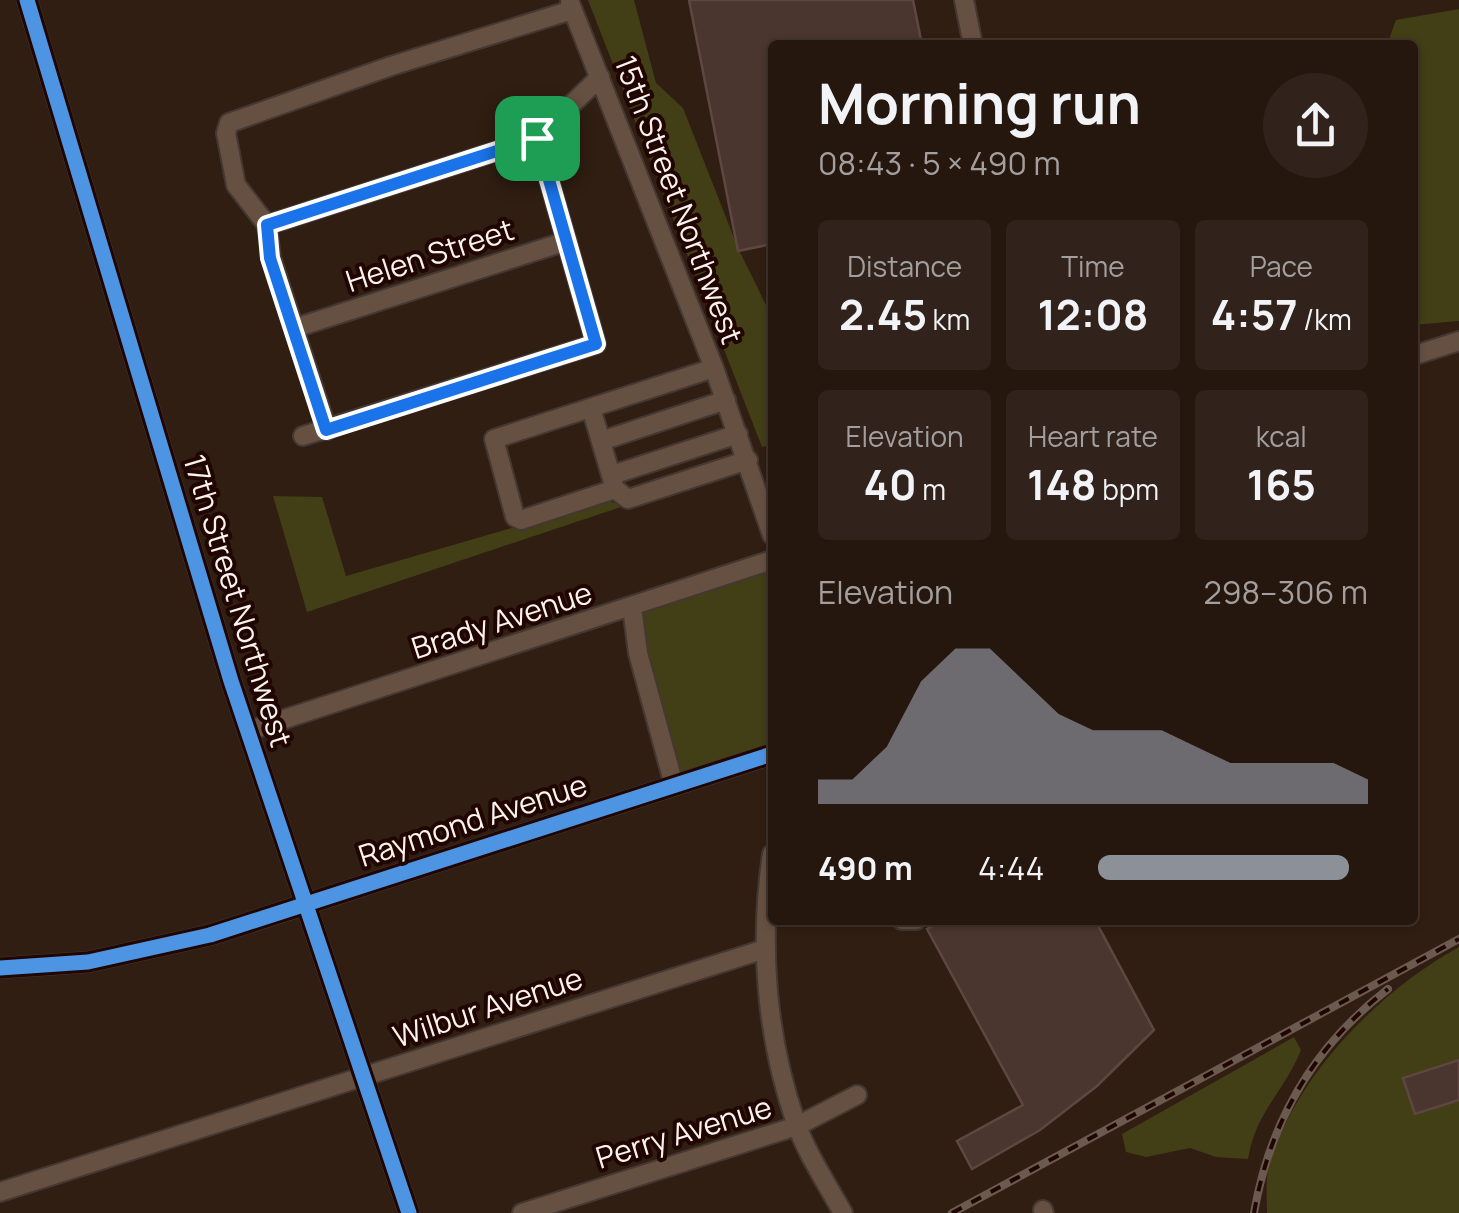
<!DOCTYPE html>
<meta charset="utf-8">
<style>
body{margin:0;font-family:Manrope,sans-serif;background:#31231c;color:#f1f3f6;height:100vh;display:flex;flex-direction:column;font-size:38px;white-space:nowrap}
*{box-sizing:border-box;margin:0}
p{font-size:32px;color:#a39f9e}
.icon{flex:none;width:55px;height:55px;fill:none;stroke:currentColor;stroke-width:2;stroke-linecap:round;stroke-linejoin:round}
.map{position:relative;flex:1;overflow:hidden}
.details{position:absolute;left:768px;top:40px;width:650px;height:885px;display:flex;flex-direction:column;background:#25160e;border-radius:10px;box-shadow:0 2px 8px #0004,0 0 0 2px #42352e}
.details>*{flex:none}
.pin{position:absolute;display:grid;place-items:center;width:85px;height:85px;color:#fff;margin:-42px;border-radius:20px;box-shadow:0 5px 15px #0006}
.round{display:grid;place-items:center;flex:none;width:105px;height:105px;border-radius:52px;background:#31231c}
.head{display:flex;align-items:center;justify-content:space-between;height:170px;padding:0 50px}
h1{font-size:55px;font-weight:700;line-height:75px}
.metrics{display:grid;grid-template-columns:repeat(3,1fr);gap:15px;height:170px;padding:10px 50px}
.metrics div{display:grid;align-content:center;border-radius:10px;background:#31231c;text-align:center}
.metrics b{font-size:42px;font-weight:700}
.metrics small{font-size:28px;font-weight:400}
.metrics p{font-size:28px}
.chart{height:280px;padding:20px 50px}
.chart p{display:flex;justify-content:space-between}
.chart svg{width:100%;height:180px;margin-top:10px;fill:#8c9099;opacity:.7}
ul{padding:0 50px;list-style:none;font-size:32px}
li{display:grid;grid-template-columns:160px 120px 1fr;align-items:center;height:75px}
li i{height:25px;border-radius:12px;background:#8c9099}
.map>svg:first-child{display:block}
.green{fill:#423e16}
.building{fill:#4b352f;stroke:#5e4741;stroke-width:2.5}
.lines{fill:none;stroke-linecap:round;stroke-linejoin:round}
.minor-casing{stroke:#443832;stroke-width:22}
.minor{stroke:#665042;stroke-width:18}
.rail-casing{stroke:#6b5a4f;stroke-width:8}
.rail{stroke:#200500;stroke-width:4;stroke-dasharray:11;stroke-linecap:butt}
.cycleway-casing{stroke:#200500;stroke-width:21}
.cycleway{stroke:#4d94e3;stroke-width:15}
.route-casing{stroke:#fff;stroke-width:20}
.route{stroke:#1a73e8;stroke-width:12}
.labels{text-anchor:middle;stroke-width:8;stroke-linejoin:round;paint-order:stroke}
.street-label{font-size:30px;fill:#fbf3ef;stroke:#200500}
</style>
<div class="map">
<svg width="1459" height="1213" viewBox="0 0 1459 1213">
<rect width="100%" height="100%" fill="#311e12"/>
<path class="green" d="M 588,0 L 634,0 L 656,83 L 683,108 L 738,248 L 772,317 L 772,445 L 762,447 Z
M 1459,9 L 1459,321 L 1413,325 L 1412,45 L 1387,45 L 1396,20 Z
M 273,496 L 322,497 L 346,576 L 605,501 L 627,505 L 307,612 Z
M 772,564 L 772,750 L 676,779 L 635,609 Z
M 1459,947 L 1459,1213 L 1267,1213 C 1267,1198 1265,1180 1269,1166 C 1295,1076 1379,991 1459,947 Z
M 1294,1037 L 1301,1050 C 1283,1094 1256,1111 1248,1159 L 1216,1157 L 1190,1148 L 1146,1157 L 1126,1152 L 1122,1134 Z"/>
<path class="building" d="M 689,0 L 913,0 L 922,45 L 772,45 L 772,244 L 738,251 Z
M 943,920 L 1095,920 L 1154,1030 L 1097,1086 L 1040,1130 L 972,1169 L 957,1141 L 1023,1105 L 927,929 Z
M 1459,1060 L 1459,1100 L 1415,1114 L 1403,1078 Z"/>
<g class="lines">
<g class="minor-casing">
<path id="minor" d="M 27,0 L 231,681 L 409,1213
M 964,0 L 973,45
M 570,3 L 714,368 L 772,535
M 267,225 L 537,138 L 600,77
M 295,328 L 567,241
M 1412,356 L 1459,341
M 591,408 L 615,489 L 628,499 L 748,460
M 327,430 L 271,258 L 267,225 L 236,185 L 226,133 L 229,123 L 391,66 L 572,10
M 303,436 L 596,344 L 537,138
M 601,441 L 726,400
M 612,475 L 738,434
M 615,489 L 521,520 L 515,517 L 494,439 L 714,368
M 632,607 L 638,653 L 674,785
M 248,731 L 772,560
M 772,854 C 759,944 766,1037 796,1123 C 807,1154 827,1184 843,1213
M 902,920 L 916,920
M 0,968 L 88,962 L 210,935 L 772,754
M 0,1192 L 765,949
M 1043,1210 L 1044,1213
M 522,1213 L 797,1126 L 857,1095"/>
</g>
<use href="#minor" class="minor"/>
<g class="rail-casing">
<path id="rail" d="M 952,1213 L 1459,939
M 1254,1213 C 1270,1121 1314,1046 1388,989"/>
</g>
<use href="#rail" class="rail"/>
<g class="cycleway-casing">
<path id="cycleway" d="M 27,0 L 231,681 L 409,1213
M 0,968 L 88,962 L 210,935 L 772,754"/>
</g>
<use href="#cycleway" class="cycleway"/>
</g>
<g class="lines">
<g class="route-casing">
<path id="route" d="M 537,138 L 596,344 L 326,430 L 270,258 L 267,225 Z"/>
</g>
<use href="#route" class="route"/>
</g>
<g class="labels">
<g class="street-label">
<text transform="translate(678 200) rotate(69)" y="10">15th Street Northwest</text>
<text transform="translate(430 256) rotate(-18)" y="10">Helen Street</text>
<text transform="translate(237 601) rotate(73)" y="10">17th Street Northwest</text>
<text transform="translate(502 621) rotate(-18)" y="10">Brady Avenue</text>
<text transform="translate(473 821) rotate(-18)" y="10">Raymond Avenue</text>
<text transform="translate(488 1008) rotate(-18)" y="10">Wilbur Avenue</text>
<text transform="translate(684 1133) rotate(-17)" y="10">Perry Avenue</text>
</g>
</g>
</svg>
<div class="pin" style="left:537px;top:138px;background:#1e9e55"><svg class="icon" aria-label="arrive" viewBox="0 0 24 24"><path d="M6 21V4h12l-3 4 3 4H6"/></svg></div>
<section class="details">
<div class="head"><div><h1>Morning run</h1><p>08:43 · 5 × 490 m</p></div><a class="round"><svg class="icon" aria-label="share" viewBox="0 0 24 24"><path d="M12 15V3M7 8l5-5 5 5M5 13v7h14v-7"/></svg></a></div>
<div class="metrics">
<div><p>Distance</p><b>2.45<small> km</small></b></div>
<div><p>Time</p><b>12:08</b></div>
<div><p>Pace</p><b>4:57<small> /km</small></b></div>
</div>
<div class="metrics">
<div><p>Elevation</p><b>40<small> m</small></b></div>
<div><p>Heart rate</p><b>148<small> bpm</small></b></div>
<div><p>kcal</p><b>165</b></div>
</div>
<div class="chart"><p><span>Elevation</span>298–306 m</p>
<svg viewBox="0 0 160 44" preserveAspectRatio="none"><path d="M0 44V38L10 38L20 30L30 14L40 6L50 6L60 14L70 22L80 26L90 26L100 26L110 30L120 34L130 34L140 34L150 34L160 38V44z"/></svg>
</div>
<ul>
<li><b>490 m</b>4:44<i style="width:93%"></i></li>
</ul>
</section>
</div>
